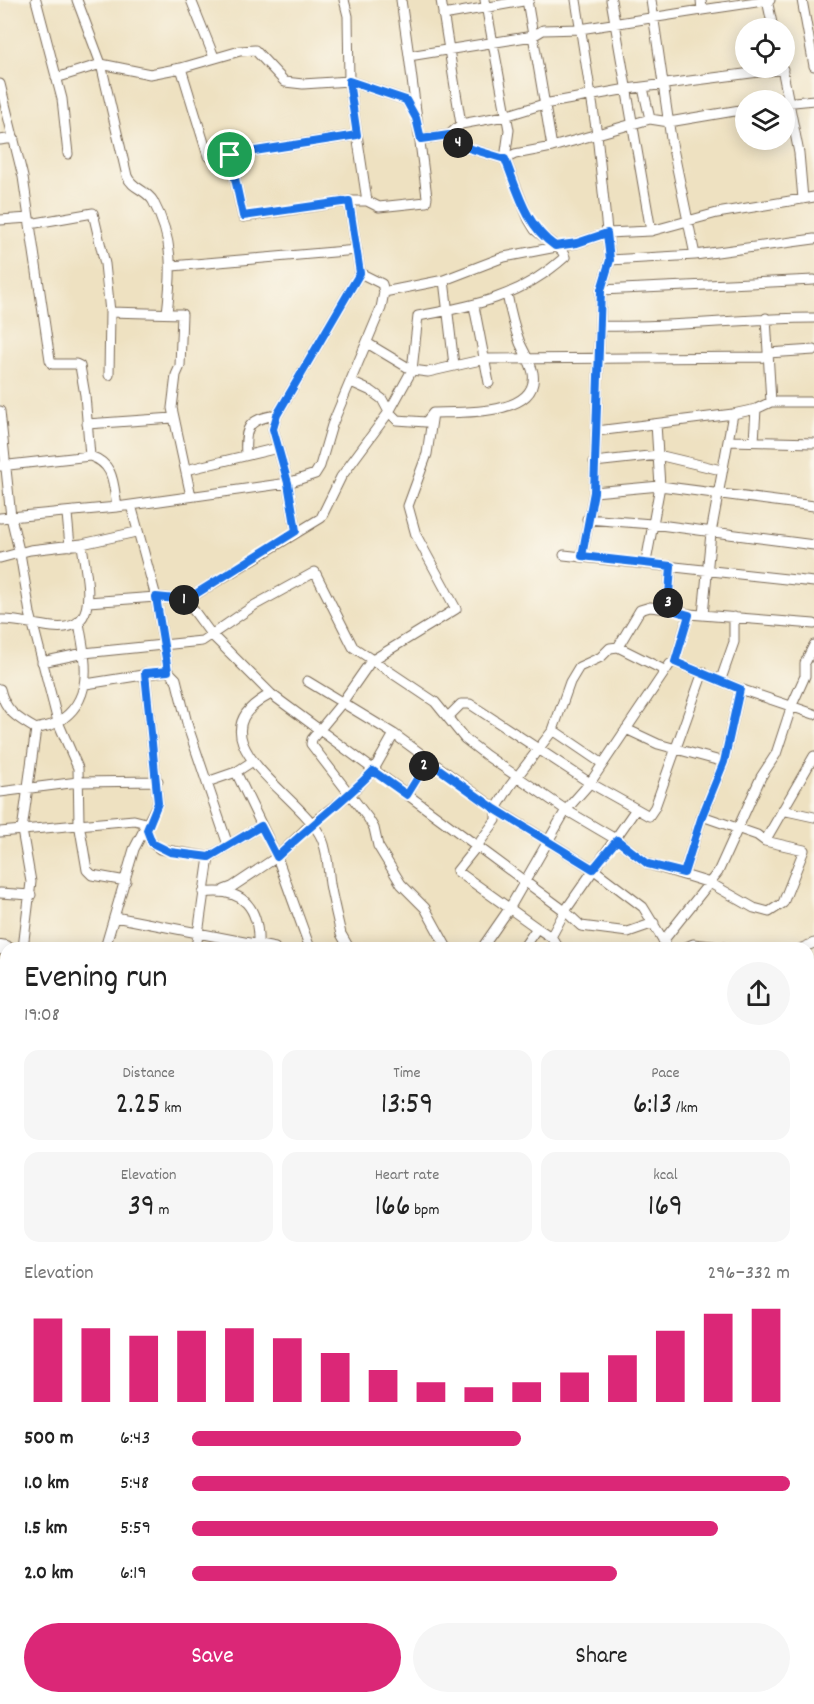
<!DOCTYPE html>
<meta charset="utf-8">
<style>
body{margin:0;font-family:Dekko,sans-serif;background:#f6f6f6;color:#222;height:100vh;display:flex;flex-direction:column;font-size:22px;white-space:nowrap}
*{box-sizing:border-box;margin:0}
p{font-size:20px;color:#767676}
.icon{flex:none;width:33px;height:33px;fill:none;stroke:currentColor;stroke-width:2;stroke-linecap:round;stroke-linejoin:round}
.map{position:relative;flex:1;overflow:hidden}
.side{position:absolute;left:0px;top:942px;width:814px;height:762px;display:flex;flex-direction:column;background:#fff;border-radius:18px 18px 0 0;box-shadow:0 3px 15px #0003}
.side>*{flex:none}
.fabs{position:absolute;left:735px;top:18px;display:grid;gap:12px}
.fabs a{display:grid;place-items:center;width:60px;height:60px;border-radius:50%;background:#fff;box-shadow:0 3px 15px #0003;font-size:30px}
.pin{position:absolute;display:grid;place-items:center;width:51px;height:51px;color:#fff;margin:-26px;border:3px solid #fff;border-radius:50%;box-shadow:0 2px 6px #0007}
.km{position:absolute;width:30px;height:30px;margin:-15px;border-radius:50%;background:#222;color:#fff;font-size:16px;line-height:30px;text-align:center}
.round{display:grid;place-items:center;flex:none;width:63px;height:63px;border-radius:32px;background:#f6f6f6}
.summary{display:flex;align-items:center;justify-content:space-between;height:102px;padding:0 24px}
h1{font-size:33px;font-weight:600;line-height:45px}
.stats{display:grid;grid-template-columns:repeat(3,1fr);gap:9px;height:102px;padding:6px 24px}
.stats div{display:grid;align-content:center;border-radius:15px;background:#f6f6f6;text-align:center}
.stats b{font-size:30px;font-weight:600}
.stats small{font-size:16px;font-weight:400}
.stats p{font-size:16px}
.chart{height:168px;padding:12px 24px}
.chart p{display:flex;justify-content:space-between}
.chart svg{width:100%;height:108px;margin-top:6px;stroke:#db2777;stroke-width:6}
.button{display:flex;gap:12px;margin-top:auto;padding:12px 24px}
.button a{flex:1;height:69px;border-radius:36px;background:#db2777;color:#fff;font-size:24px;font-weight:600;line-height:69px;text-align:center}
.button a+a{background:#f6f6f6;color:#222}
ul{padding:0 24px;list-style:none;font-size:20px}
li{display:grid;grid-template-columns:96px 72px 1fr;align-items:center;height:45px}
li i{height:15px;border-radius:8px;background:#db2777}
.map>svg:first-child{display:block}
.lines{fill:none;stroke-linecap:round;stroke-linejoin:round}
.minor-casing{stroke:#7a6a57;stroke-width:11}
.secondary-casing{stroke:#7a6a57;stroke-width:16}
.minor{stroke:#fff;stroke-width:9}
.secondary{stroke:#fff;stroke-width:14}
.route-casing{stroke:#fff;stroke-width:12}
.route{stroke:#1a73e8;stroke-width:8}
</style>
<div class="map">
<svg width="814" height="1704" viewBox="0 0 814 1704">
<rect width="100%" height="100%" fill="#fbf7ec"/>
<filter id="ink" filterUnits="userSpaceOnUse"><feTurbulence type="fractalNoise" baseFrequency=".0167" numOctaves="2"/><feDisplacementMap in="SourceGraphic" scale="12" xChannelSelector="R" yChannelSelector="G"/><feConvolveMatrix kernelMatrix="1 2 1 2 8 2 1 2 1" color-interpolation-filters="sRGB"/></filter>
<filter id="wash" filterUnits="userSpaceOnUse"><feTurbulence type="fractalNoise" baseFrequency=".008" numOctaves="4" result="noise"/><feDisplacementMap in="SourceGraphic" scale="24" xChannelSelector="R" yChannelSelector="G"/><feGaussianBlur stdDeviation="1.35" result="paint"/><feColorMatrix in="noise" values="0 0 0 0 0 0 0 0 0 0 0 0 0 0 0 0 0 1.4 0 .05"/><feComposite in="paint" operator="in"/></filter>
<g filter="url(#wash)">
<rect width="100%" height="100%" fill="#eee1c1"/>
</g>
<g filter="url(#ink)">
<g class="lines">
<g class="minor-casing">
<path id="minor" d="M 36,0 L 62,99 L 68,154
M 77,0 L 101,64 L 127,176 C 132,189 146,189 153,201 C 174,240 172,271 167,313
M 191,0 L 214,57
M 344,0 L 348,16 L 349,81 L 367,201
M 401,0 L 409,56
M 441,0 L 461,124
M 527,0 L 552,147
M 576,0 L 597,134 L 610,260 L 601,290 L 594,492 L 582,556
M 611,0 L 651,231
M 651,0 L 671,139 L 695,255
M 767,0 L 773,28
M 802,0 L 814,66
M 702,10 L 770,0
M 443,15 L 529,0
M 181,68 L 240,51 L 255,50 L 285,82 L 303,84 L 349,81 L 406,100 L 414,113
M 782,68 L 799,153 L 803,199
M 56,78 L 101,64 L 150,74 L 181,68 L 208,156 L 230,155 L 243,217 L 349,201 L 367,201 L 379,207 L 426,202 L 427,197 L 409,56 L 533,36 L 543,30 L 580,29 L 702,10 L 701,0
M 0,84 L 23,177 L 50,360 L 52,364 L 76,364 L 80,366 L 85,395 L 90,456
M 643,88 L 650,119
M 784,103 L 814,100
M 449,135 L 465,147 L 505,159 L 515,154 L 552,147 L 650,119 L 669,122 L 746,109
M 421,139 L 449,135 L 461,124 L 505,116 L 544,104 L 627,89 L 783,69
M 0,140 L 14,138
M 230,155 L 357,135
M 0,220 L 29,218
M 30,224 L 93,213 L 105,264 L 110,312 L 109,375
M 610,260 L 695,255 L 814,239
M 172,266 L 357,250
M 444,280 L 454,365
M 601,290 L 814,280
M 384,292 L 444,280 L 504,257 L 577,243 L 607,233 L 651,231 L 717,213 L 814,197
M 474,306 L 489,383
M 110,312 L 182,314 L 180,366 L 176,375 L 172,408 L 191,496
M 766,318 L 771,402
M 601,326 C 672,328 743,318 814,318
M 367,343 L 412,370 L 428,372 L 485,359 L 768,357
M 768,353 L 814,350
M 351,382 L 371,391 L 382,399 L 389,412 L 397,420 L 426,422 L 433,413 C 458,412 540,417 533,373 C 531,363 524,352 520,343 C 514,327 510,310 507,294
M 0,411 L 11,517 L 21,559 L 30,613 L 58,722 L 78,768 L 79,823 L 87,870 L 92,875 L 126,881
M 433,413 L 427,454 L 408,506 L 416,535 L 456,609 L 371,661 L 341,704 L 312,739 L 311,744 L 368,818 L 374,828 L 378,846 L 401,884 L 425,908 L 447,948
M 277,415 L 273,429 L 288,483 L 296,531
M 87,424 L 173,418
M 597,431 L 733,414 L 756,409 L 771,402 L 814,402
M 730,441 L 814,443
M 754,441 L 756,409
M 246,455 C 244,426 249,419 277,415 L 360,273
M 594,462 L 658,455 L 721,470
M 0,466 L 90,456 C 115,464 113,484 117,507
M 186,470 L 278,448
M 594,492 L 660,486 L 814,506
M 131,505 L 156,597 L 168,671 L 176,679 L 188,727 L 228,845
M 67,514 L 70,546
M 0,518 L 117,507 L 288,483 L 315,474 L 320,466 L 332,425 L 381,308 L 384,292 L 382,284 L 360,273 L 349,201
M 587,519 L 652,524 L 814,545
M 564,555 L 814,582
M 0,558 L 30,550 L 82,544
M 646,562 L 660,486 L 656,424
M 186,600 L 211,634 L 271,694 L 477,846 L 457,871 L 537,928
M 88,602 L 156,597 L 186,600 L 321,518 L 341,477 L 389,412 L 412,370 L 418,316 C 475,306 520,297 565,257 L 562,251 L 535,230 L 529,220 L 505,159 L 509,130 L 485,0
M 668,609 L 689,614 L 814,624
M 703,615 L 711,533 L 733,414
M 0,620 C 18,619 34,625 52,627 C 104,633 85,576 82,544 L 136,532
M 618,647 L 664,670
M 42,662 L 84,653 L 202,641 L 255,605 L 315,572 L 353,647 L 435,702 L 465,739 L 487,756 L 566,810 L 617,840 L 648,864 L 710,883 L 754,908 L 769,912 L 783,903 L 804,850 L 765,841 L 757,835 L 702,816
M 675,662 L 689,614
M 721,679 L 734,642 L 734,617
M 307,681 L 394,734 L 496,809 L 593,869 L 643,907 L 668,948
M 86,684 L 168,671
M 0,689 C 5,711 17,718 36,729 L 22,830 L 31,882 L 23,948
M 271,694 C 186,738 303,795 322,839 C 328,852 328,870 330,884 C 333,901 337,917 341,934 L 349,948
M 448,717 L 461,704 L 470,704 L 590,783 L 649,816 L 655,807 L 703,672
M 36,729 C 42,727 52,726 58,722 C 96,699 85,658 79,623
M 626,729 L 658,744 L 724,762
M 553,730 L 603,764
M 236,772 L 277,857 L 310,948
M 207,782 L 236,772 L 253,761
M 0,792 L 78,782 L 158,781
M 407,795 L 428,761
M 782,810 L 814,817
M 0,832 L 134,820 L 142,822 L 152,843 L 160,849 L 209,857 L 196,948
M 765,841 L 814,756
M 209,857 L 261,826
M 684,873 L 702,816 L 724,762 L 740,689
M 224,890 L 232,887 L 277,857 L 312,823 L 350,794 L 373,771 L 394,734
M 0,893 L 31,895
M 203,893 C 244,887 260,908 258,948
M 115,917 L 275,948
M 654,923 L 628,932 L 581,926 L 565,911 L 477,846 L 496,820 L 496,809 L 510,786 L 553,730 L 570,682 L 579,667 L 601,657 L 610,648 L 618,647 L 640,610 L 650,607 L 668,609 L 671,566
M 551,937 L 559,948
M 663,941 L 718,872 L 761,777 L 776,754 L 792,705 L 805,676 L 805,663 L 814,645
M 105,948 L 134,849 L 158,803 L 145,673
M 482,948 L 509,909 L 566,810 L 590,783 L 670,664 L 675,662 L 740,689 L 814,714
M 523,948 L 537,928 L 551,937 L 565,911 L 636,809
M 684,948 L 693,944 L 730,948
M 802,948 L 814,943
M 808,976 L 814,979
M 0,985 L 6,986
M 0,1052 L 4,1030
M 808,1057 L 814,1060
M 0,1072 L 6,1073
M 0,1111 L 6,1112
M 0,1162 L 6,1165
M 0,1270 L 6,1270
M 0,1303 L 6,1303
M 808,1325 L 814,1324
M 0,1333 L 6,1333
M 808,1362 L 814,1361
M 808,1406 L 814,1407
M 808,1464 L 814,1464
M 0,1503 L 6,1504
M 808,1510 L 814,1510
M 808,1562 L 814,1561
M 0,1580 L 6,1580
M 0,1617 L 6,1618
M 808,1624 L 814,1645
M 0,1653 L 6,1653
M 0,1689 L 6,1689
M 98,1698 L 120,1704
M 239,1698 L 260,1704
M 762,1698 L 786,1704
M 61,1704 L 62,1698
M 129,1704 L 130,1698
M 225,1704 L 226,1698
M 305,1704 L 306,1698
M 415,1704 L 417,1698
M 507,1704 L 509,1698
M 675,1704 L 676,1698"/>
</g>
<g class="secondary-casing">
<path id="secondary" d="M 0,947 L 6,948
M 808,1131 L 814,1133"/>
</g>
<use href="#minor" class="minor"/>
<use href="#secondary" class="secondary"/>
</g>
</g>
<g class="lines" filter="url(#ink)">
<g class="route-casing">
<path id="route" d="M 349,81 L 406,100 L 416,118 L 421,139 L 449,135 L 465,147 L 505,159 C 518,191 525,225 555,246 L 577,243 L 607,233 L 610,260 L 601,290 L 594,492 L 582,556 L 671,566 L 668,609 L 689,615 L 675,662 L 740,689 L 724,762 L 702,816 L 684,873 L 648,864 L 617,840 L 593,869 L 495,809 L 428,761 L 407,795 L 373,771 C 343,802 308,827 277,857 L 261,826 L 209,857 L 170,852 L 152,843 L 147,830 L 158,803 L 145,673 L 168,671 L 156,597 L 186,600 L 296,531 L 288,483 L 273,429 L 277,415 L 360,273 L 349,201 L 243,216 L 230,155 L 357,135 Z"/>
</g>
<use href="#route" class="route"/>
</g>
</svg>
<div class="fabs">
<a><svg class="icon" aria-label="locate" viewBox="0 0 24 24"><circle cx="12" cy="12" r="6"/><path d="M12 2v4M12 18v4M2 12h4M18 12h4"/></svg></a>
<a><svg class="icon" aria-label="layers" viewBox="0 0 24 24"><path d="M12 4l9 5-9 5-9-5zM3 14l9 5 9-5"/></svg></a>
</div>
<div class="pin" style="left:230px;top:155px;background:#1e9e55"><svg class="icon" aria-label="arrive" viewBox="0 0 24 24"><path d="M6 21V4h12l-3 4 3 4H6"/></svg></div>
<b class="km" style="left:184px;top:600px">1</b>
<b class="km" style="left:424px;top:766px">2</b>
<b class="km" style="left:668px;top:603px">3</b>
<b class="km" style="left:458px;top:143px">4</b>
<section class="side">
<div class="summary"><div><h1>Evening run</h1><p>19:08</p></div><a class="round"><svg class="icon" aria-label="share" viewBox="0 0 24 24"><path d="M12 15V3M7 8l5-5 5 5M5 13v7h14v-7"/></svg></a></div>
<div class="stats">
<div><p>Distance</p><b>2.25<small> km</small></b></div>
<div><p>Time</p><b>13:59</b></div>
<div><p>Pace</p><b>6:13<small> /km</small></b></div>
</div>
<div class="stats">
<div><p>Elevation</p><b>39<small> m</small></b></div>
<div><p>Heart rate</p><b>166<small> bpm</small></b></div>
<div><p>kcal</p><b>169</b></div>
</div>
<div class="chart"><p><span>Elevation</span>296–332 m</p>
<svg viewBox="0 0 160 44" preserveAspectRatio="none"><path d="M5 44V10M15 44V14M25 44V17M35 44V15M45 44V14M55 44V18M65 44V24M75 44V31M85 44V36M95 44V38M105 44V36M115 44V32M125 44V25M135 44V15M145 44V8M155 44V6"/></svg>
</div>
<ul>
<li><b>500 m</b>6:43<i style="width:55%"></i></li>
<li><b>1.0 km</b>5:48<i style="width:100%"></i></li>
<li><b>1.5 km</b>5:59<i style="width:88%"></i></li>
<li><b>2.0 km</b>6:19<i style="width:71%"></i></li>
</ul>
<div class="button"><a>Save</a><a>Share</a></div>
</section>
</div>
